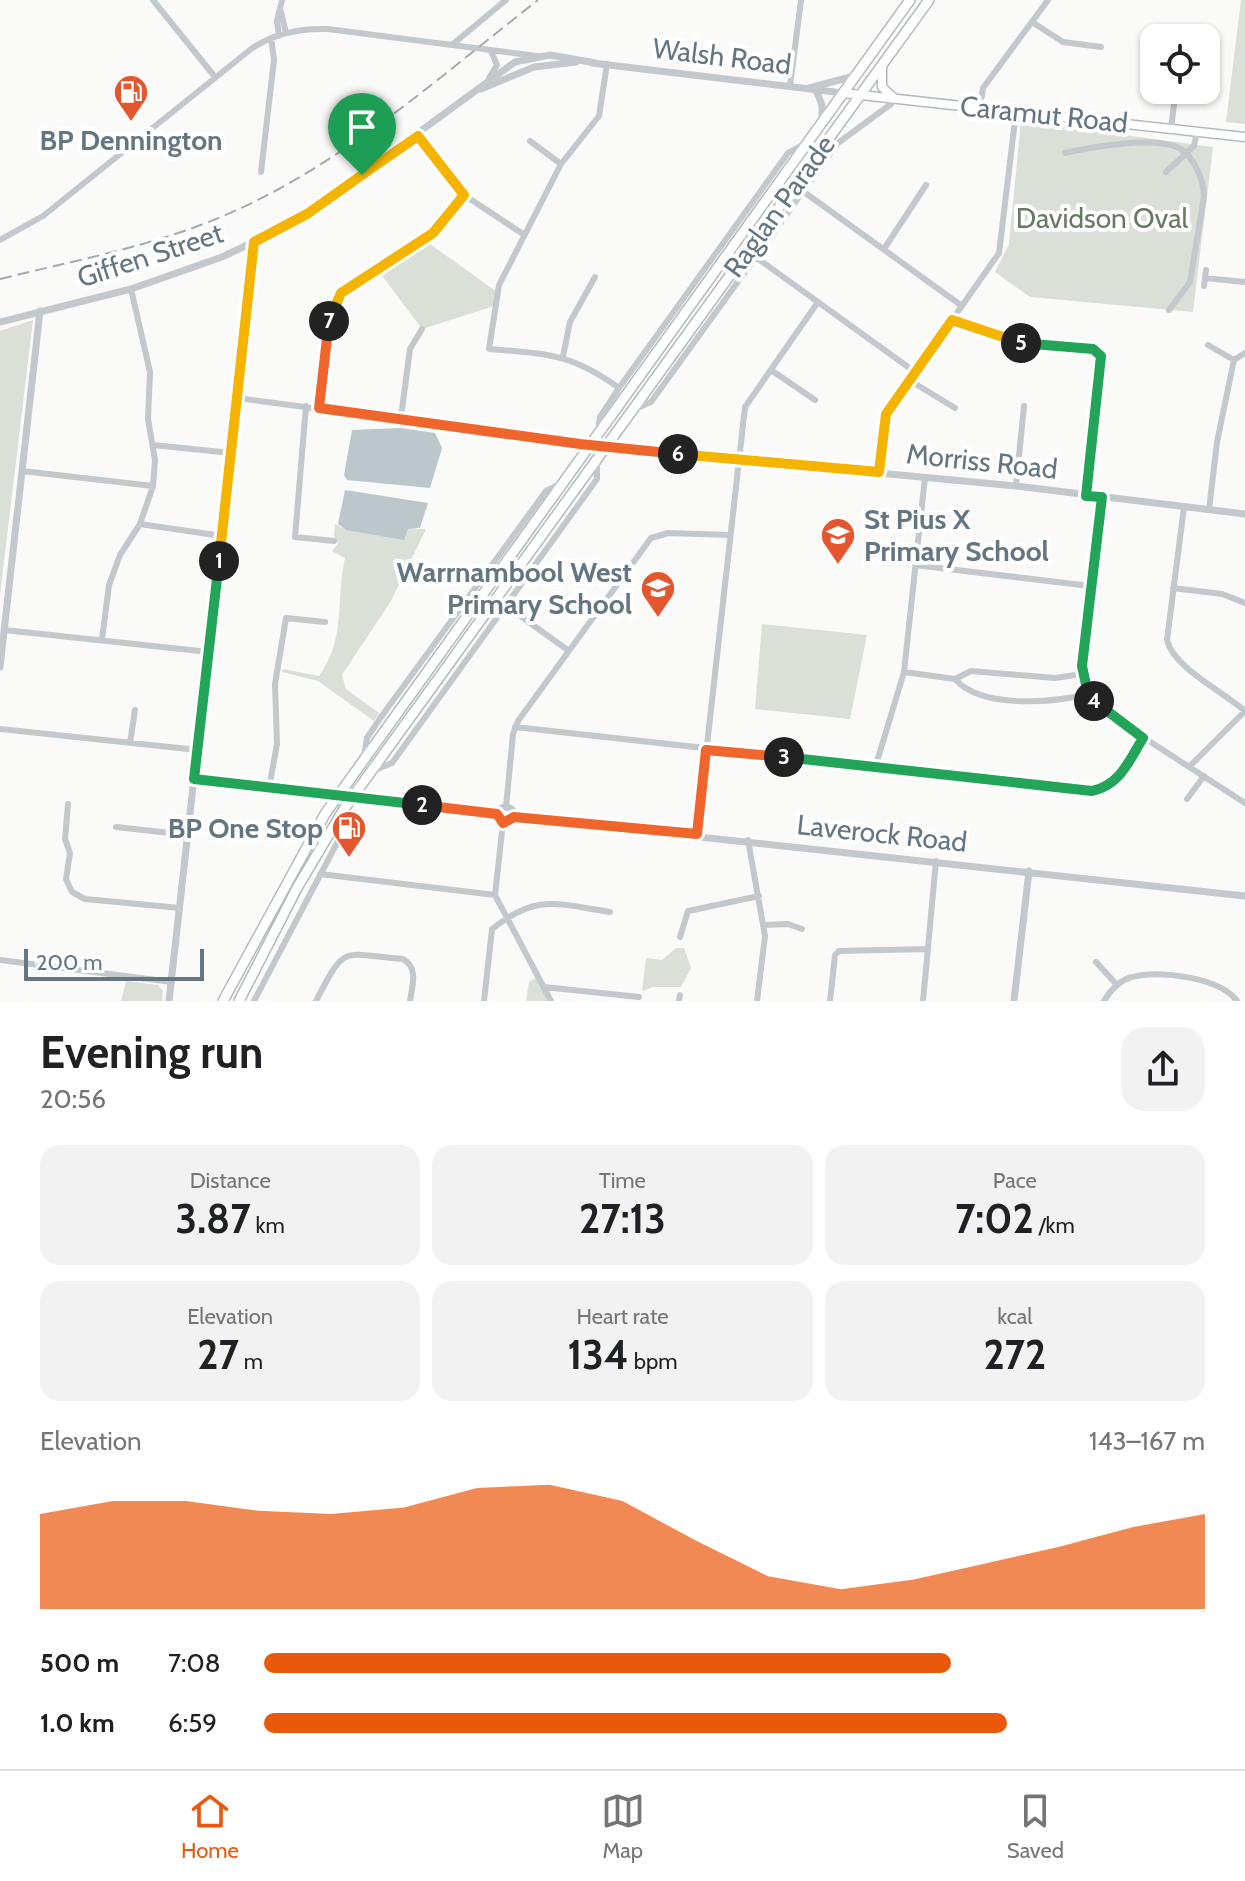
<!DOCTYPE html>
<meta charset="utf-8">
<style>
body{margin:0;font-family:Cabin,sans-serif;background:#f2f2f2;color:#202124;height:100vh;display:flex;flex-direction:column;font-size:30px;white-space:nowrap}
*{box-sizing:border-box;margin:0}
p{font-size:26px;color:#757577}
.icon{flex:none;width:44px;height:44px;fill:none;stroke:currentColor;stroke-width:2;stroke-linecap:round;stroke-linejoin:round}
.map{position:relative;height:1001px;overflow:hidden}
.sheet{display:flex;flex-direction:column;background:#fff;flex:1}
.sheet>*{flex:none}
.fabs{position:absolute;left:1140px;top:24px;display:grid;gap:16px}
.fabs a{display:grid;place-items:center;width:80px;height:80px;border-radius:16px;background:#fff;box-shadow:0 2px 6px #0004;font-size:40px}
.scale{position:absolute;left:24px;bottom:20px;width:180px;box-sizing:border-box;padding-left:8px;border:4px solid #657683;border-top:0;font-size:22px;line-height:28px;white-space:nowrap;color:#657683;-webkit-text-stroke:6px #fff;paint-order:stroke}
.pin{position:absolute;display:grid;place-items:center;width:68px;height:68px;color:#fff;margin:-82px -34px;border-radius:50% 50% 50% 0;rotate:-45deg;box-shadow:0 0 8px #0007}
.pin .icon{rotate:45deg}
.km{position:absolute;width:40px;height:40px;margin:-20px;border-radius:50%;background:#222;color:#fff;font-size:22px;line-height:40px;text-align:center}
.round{display:grid;place-items:center;flex:none;width:84px;height:84px;border-radius:24px;background:#f2f2f2}
.summary{display:flex;align-items:center;justify-content:space-between;height:136px;padding:0 40px}
h1{font-size:44px;font-weight:700;line-height:60px}
.figures{display:grid;grid-template-columns:repeat(3,1fr);gap:12px;height:136px;padding:8px 40px}
.figures div{display:grid;align-content:center;border-radius:20px;background:#f2f2f2;text-align:center}
.figures b{font-size:40px;font-weight:700}
.figures small{font-size:22px;font-weight:400}
.figures p{font-size:22px}
.chart{height:224px;padding:16px 40px}
.chart p{display:flex;justify-content:space-between}
.chart svg{width:100%;height:144px;margin-top:8px;fill:#ea580c;opacity:.7}
ul{padding:0 40px;list-style:none;font-size:26px}
li{display:grid;grid-template-columns:128px 96px 1fr;align-items:center;height:60px}
li i{height:20px;border-radius:10px;background:#ea580c}
.menu{display:flex;justify-content:space-around;align-items:center;height:112px;border-top:2px solid #e0e0e0;background:#fff;font-size:22px;color:#757577}
.menu a{display:grid;justify-items:center;gap:4px}
.menu .selected{color:#ea580c}
.map>svg:first-child{display:block}
.green{fill:#dadfd7}
.water{fill:#bbc7cb}
.lines{fill:none;stroke-linecap:round;stroke-linejoin:round}
.secondary-casing{stroke:#b3babf;stroke-width:11}
.trunk-casing{stroke:#b4b9bd;stroke-width:12}
.minor{stroke:#c3c8cc;stroke-width:6}
.tertiary{stroke:#c3c8cc;stroke-width:7}
.secondary{stroke:#fff;stroke-width:8}
.trunk{stroke:#fff;stroke-width:9}
.rail{stroke:#a2aab0;stroke-width:2;stroke-dasharray:12 6;stroke-linecap:butt}
.split-1-casing{stroke:#fff;stroke-width:16}
.split-2-casing{stroke:#fff;stroke-width:16}
.split-3-casing{stroke:#fff;stroke-width:16}
.split-4-casing{stroke:#fff;stroke-width:16}
.split-5-casing{stroke:#fff;stroke-width:16}
.split-6-casing{stroke:#fff;stroke-width:16}
.split-7-casing{stroke:#fff;stroke-width:16}
.split-8-casing{stroke:#fff;stroke-width:16}
.split-1{stroke:#f5b400;stroke-width:10}
.split-2{stroke:#22a559;stroke-width:10}
.split-3{stroke:#f0652b;stroke-width:10}
.split-4{stroke:#22a559;stroke-width:10}
.split-5{stroke:#22a559;stroke-width:10}
.split-6{stroke:#f5b400;stroke-width:10}
.split-7{stroke:#f0652b;stroke-width:10}
.split-8{stroke:#f5b400;stroke-width:10}
.labels{text-anchor:middle;stroke-width:8;stroke-linejoin:round;paint-order:stroke}
.street-label{font-size:28px;fill:#657683;stroke:#fff}
.poi-label{font-size:28px;font-weight:bold;fill:#657683;stroke:#fff;text-anchor:end}
.park-label{font-size:28px;fill:#687a64;stroke:#fff}
</style>
<div class="map">
<svg width="1245" height="1001" viewBox="0 0 1245 1001">
<rect width="100%" height="100%" fill="#fafaf8"/>
<path class="green" d="M 1241,0 L 1245,0 L 1245,124 L 1226,122 Z
M 1021,121 L 1213,147 L 1193,312 L 1030,297 L 995,272 L 1009,244 Z
M 423,239 L 497,292 L 494,306 L 422,329 L 377,269 Z
M 33,320 L 0,595 L 0,331 Z
M 335,524 L 346,530 L 426,529 L 391,601 L 342,675 L 346,689 L 379,713 L 374,721 L 318,681 L 282,672 L 283,669 L 319,676 C 347,637 335,602 345,558 L 332,551 L 338,544 L 334,536 Z
M 762,624 L 867,635 L 850,719 L 755,709 Z
M 676,948 L 684,948 L 691,968 L 681,987 L 653,987 L 642,991 L 646,958 L 662,960 Z
M 538,976 L 551,1001 L 526,1001 L 529,982 Z
M 126,981 L 158,985 L 163,991 L 162,1001 L 121,1001 Z"/>
<path class="water" d="M 401,428 L 435,433 L 442,448 L 430,488 L 347,480 L 344,475 L 352,430 Z
M 345,490 L 428,503 L 420,528 L 408,529 L 404,540 L 346,530 L 338,524 Z"/>
<g class="lines">
<g class="secondary-casing">
<path id="secondary" d="M 882,66 L 882,87 L 894,98
M 843,93 L 1245,137"/>
</g>
<g class="trunk-casing">
<path id="trunk" d="M 223,1001 L 325,814 L 910,0
M 239,1001 L 297,888 L 344,809 L 929,0"/>
</g>
<path class="minor" d="M 153,0 L 215,77
M 281,12 L 286,33
M 1032,22 L 1063,42 L 1101,47
M 279,36 L 277,21 L 282,0
M 453,44 L 506,0
M 1206,57 L 1206,80
M 1154,58 L 1154,81
M 607,64 L 599,116 L 561,164 L 499,285 L 489,349 C 546,354 571,353 619,388
M 489,78 L 497,65 L 491,51
M 790,86 L 801,0
M 980,108 L 983,88 L 1048,0
M 1171,128 L 1176,90
M 418,136 L 464,195 L 523,234
M 530,141 L 561,164
M 1065,153 C 1091,147 1154,136 1179,148 C 1194,156 1204,181 1204,197 L 1190,282 L 1169,310
M 261,172 L 274,60 L 271,38
M 1166,172 L 1194,146 L 1197,131
M 804,192 L 962,306
M 0,240 L 43,216 L 251,49 C 274,33 300,28 328,29 L 537,56
M 884,249 L 926,185
M 757,258 L 915,372
M 1205,278 L 1245,282
M 1204,286 L 1206,270
M 952,320 L 1017,343 L 1099,352 L 1102,364 L 1086,496
M 1208,345 L 1234,360
M 563,356 L 570,322 L 595,277
M 771,370 L 815,400
M 909,380 L 955,408
M 237,398 L 605,447
M 306,406 L 295,537 L 334,541
M 319,408 L 331,313 L 341,293 L 433,233 L 464,195
M 635,409 L 651,402 L 838,143 L 891,104
M 401,417 L 410,349 L 422,329
M 598,433 L 600,417 L 619,388 L 788,153 L 805,144
M 153,445 L 231,453
M 22,471 L 153,486
M 879,472 L 886,414 L 999,253 L 1016,112
M 1016,486 L 1024,406
M 1102,497 L 1082,666 L 1088,694 L 1101,710 L 1245,803
M 1184,507 L 1167,640 C 1173,667 1222,691 1245,711
M 1209,510 L 1217,442 L 1234,360 L 1245,353
M 140,524 L 222,536
M 915,565 L 1090,586
M 1173,588 L 1222,594 L 1245,603
M 505,605 L 569,651
M 4,630 L 209,652
M 102,639 L 109,585 L 120,555 L 140,524 L 153,486 L 155,460 L 148,419 L 150,372 L 131,289
M 904,672 L 955,679 L 971,671 L 1055,678 L 1082,674
M 955,679 C 981,709 1052,703 1088,694
M 515,727 L 1092,791 C 1120,785 1129,761 1143,738
M 0,729 L 198,750
M 130,743 L 135,710
M 364,756 L 367,738 L 381,717 L 546,491 L 562,483
M 876,765 L 904,672 L 925,477
M 1189,767 L 1245,711
M 375,770 L 392,763 L 597,479 L 597,460
M 194,779 L 353,797
M 269,788 L 277,744 L 275,684 L 286,618 L 325,622
M 1187,799 L 1204,776
M 68,804 L 65,839 L 70,853 L 66,879 L 72,892 L 85,899 L 180,908
M 506,807 L 513,734 L 518,721 L 651,538 L 668,533 L 730,535
M 503,823 L 495,895 L 551,1001
M 116,827 L 188,835
M 697,834 L 745,407 L 818,302
M 748,840 L 765,936 L 757,1001
M 320,874 L 495,895
M 764,925 L 788,924 L 802,929
M 680,937 L 688,911 L 759,896
M 0,960 L 172,982
M 1096,962 L 1117,985
M 544,987 L 639,997
M 254,1001 L 348,822 L 342,813
M 316,1001 C 346,943 341,954 403,959 C 419,968 412,986 410,1001
M 484,1001 L 492,929 C 537,893 557,904 610,912
M 679,1001 L 680,995
M 830,1001 L 835,955 L 839,951 L 928,949
M 923,1001 L 936,861
M 1104,1001 C 1110,991 1120,980 1132,977 C 1158,969 1221,978 1237,1001"/>
<path class="tertiary" d="M 592,63 L 843,93
M 809,88 L 858,75
M 481,89 L 534,67 L 576,62
M 816,90 L 822,105 L 822,120
M 0,322 L 131,289 L 222,257 L 254,242 L 307,214 L 515,62 L 550,55 L 596,63
M 605,447 L 1016,486 L 1245,514
M 0,667 L 40,311
M 353,797 L 497,814
M498 815a8 8 0 1 1 16 0a8 8 0 1 1-16 0Z
M 514,817 L 1245,896
M 169,1001 L 254,242
M 1014,1001 L 1029,871"/>
<use href="#secondary" class="secondary"/>
<use href="#trunk" class="trunk"/>
<path class="rail" d="M 0,279 C 81,259 164,244 239,209 C 350,158 443,74 538,0"/>
</g>
<g class="lines">
<g class="split-1-casing">
<path id="split-1" d="M 219,561 L 254,242 L 307,214 L 362,175"/>
</g>
<g class="split-2-casing">
<path id="split-2" d="M 219,561 L 194,779 L 422,805"/>
</g>
<g class="split-3-casing">
<path id="split-3" d="M 422,805 L 497,814 L 503,823 L 514,817 L 697,834 L 706,750 L 784,757"/>
</g>
<g class="split-4-casing">
<path id="split-4" d="M 784,757 L 1092,791 C 1120,785 1129,761 1143,738 L 1094,701"/>
</g>
<g class="split-5-casing">
<path id="split-5" d="M 1021,343 L 1093,349 L 1101,356 L 1086,496 L 1102,497 L 1082,666 L 1088,694 L 1094,701"/>
</g>
<g class="split-6-casing">
<path id="split-6" d="M 678,454 L 879,472 L 886,414 L 952,320 L 1021,343"/>
</g>
<g class="split-7-casing">
<path id="split-7" d="M 329,321 L 319,408 L 580,444 L 678,454"/>
</g>
<g class="split-8-casing">
<path id="split-8" d="M 329,321 L 341,293 L 433,233 L 464,195 L 418,136 L 362,175"/>
</g>
<use href="#split-1" class="split-1"/>
<use href="#split-2" class="split-2"/>
<use href="#split-3" class="split-3"/>
<use href="#split-4" class="split-4"/>
<use href="#split-5" class="split-5"/>
<use href="#split-6" class="split-6"/>
<use href="#split-7" class="split-7"/>
<use href="#split-8" class="split-8"/>
</g>
<defs>
<g id="fuel-pin" transform="scale(1.8)"><path d="M0 17L-7.5 6A9.5 9.5 0 1 1 7.5 6Z" fill="#e4572e" stroke="#fff"/><path d="M-5.5-6h7V0h2V4h1.3V-2.5L3-4.5l.8-.8L6-3V5H2.5V1h-1V6h-7ZM-4.2-4.7v3.2H.2V-4.7Z" fill="#fff"/></g>
<g id="university-pin" transform="scale(1.8)"><path d="M0 17L-7.5 6A9.5 9.5 0 1 1 7.5 6Z" fill="#e4572e" stroke="#fff"/><path d="M0-5L7-2L0 1L-7-2ZM-4 1L0 2.5L4 1V4Q0 6-4 4Z" fill="#fff"/></g>
<g id="school-pin" transform="scale(1.8)"><path d="M0 17L-7.5 6A9.5 9.5 0 1 1 7.5 6Z" fill="#e4572e" stroke="#fff"/><path d="M0-5L7-2L0 1L-7-2ZM-4 1L0 2.5L4 1V4Q0 6-4 4Z" fill="#fff"/></g>
</defs>
<g fill-rule="evenodd">
<use href="#fuel-pin" x="131" y="92"/>
<use href="#university-pin" x="838" y="535"/>
<use href="#school-pin" x="658" y="588"/>
<use href="#fuel-pin" x="349" y="828"/>
</g>
<g class="labels">
<g class="street-label">
<text transform="translate(722 56) rotate(7)" y="10">Walsh Road</text>
<text transform="translate(1044 114) rotate(6)" y="10">Caramut Road</text>
<text transform="translate(779 206) rotate(-54)" y="10">Raglan Parade</text>
<text transform="translate(150 255) rotate(-18)" y="10">Giffen Street</text>
<text transform="translate(982 461) rotate(6)" y="10">Morriss Road</text>
<text transform="translate(882 833) rotate(6)" y="10">Laverock Road</text>
</g>
<g class="poi-label">
<text x="131" y="150" text-anchor="middle">BP Dennington</text>
<text x="864" y="529" text-anchor="start">St Pius X<tspan x="864" dy="32">Primary School</tspan></text>
<text x="632" y="582">Warrnambool West<tspan x="632" dy="32">Primary School</tspan></text>
<text x="323" y="838">BP One Stop</text>
</g>
<g class="park-label">
<text x="1102" y="228">Davidson Oval</text>
</g>
</g>
</svg>
<div class="fabs">
<a><svg class="icon" aria-label="locate" viewBox="0 0 24 24"><circle cx="12" cy="12" r="6"/><path d="M12 2v4M12 18v4M2 12h4M18 12h4"/></svg></a>
</div>
<div class="scale">200 m</div>
<div class="pin" style="left:362px;top:175px;background:#1e9e55"><svg class="icon" aria-label="arrive" viewBox="0 0 24 24"><path d="M6 21V4h12l-3 4 3 4H6"/></svg></div>
<b class="km" style="left:219px;top:561px">1</b>
<b class="km" style="left:422px;top:805px">2</b>
<b class="km" style="left:784px;top:757px">3</b>
<b class="km" style="left:1094px;top:701px">4</b>
<b class="km" style="left:1021px;top:343px">5</b>
<b class="km" style="left:678px;top:454px">6</b>
<b class="km" style="left:329px;top:321px">7</b>
</div>
<section class="sheet">
<div class="summary"><div><h1>Evening run</h1><p>20:56</p></div><a class="round"><svg class="icon" aria-label="share" viewBox="0 0 24 24"><path d="M12 15V3M7 8l5-5 5 5M5 13v7h14v-7"/></svg></a></div>
<div class="figures">
<div><p>Distance</p><b>3.87<small> km</small></b></div>
<div><p>Time</p><b>27:13</b></div>
<div><p>Pace</p><b>7:02<small> /km</small></b></div>
</div>
<div class="figures">
<div><p>Elevation</p><b>27<small> m</small></b></div>
<div><p>Heart rate</p><b>134<small> bpm</small></b></div>
<div><p>kcal</p><b>272</b></div>
</div>
<div class="chart"><p><span>Elevation</span>143–167 m</p>
<svg viewBox="0 0 160 44" preserveAspectRatio="none"><path d="M0 44V15L10 11L20 11L30 14L40 15L50 13L60 7L70 6L80 11L90 23L100 34L110 38L120 35L130 30L140 25L150 19L160 15V44z"/></svg>
</div>
<ul>
<li><b>500 m</b>7:08<i style="width:73%"></i></li>
<li><b>1.0 km</b>6:59<i style="width:79%"></i></li>
</ul>
</section>
<nav class="menu">
<a class="selected"><svg class="icon" aria-label="home" viewBox="0 0 24 24"><path d="M3 11l9-7 9 7M6 9v11h12V9"/></svg>Home</a>
<a><svg class="icon" aria-label="map" viewBox="0 0 24 24"><path d="M3 6l6-2 6 2 6-2v14l-6 2-6-2-6 2zM9 4v14M15 6v14"/></svg>Map</a>
<a><svg class="icon" aria-label="saved" viewBox="0 0 24 24"><path d="M7 4h10v16l-5-4-5 4z"/></svg>Saved</a>
</nav>
